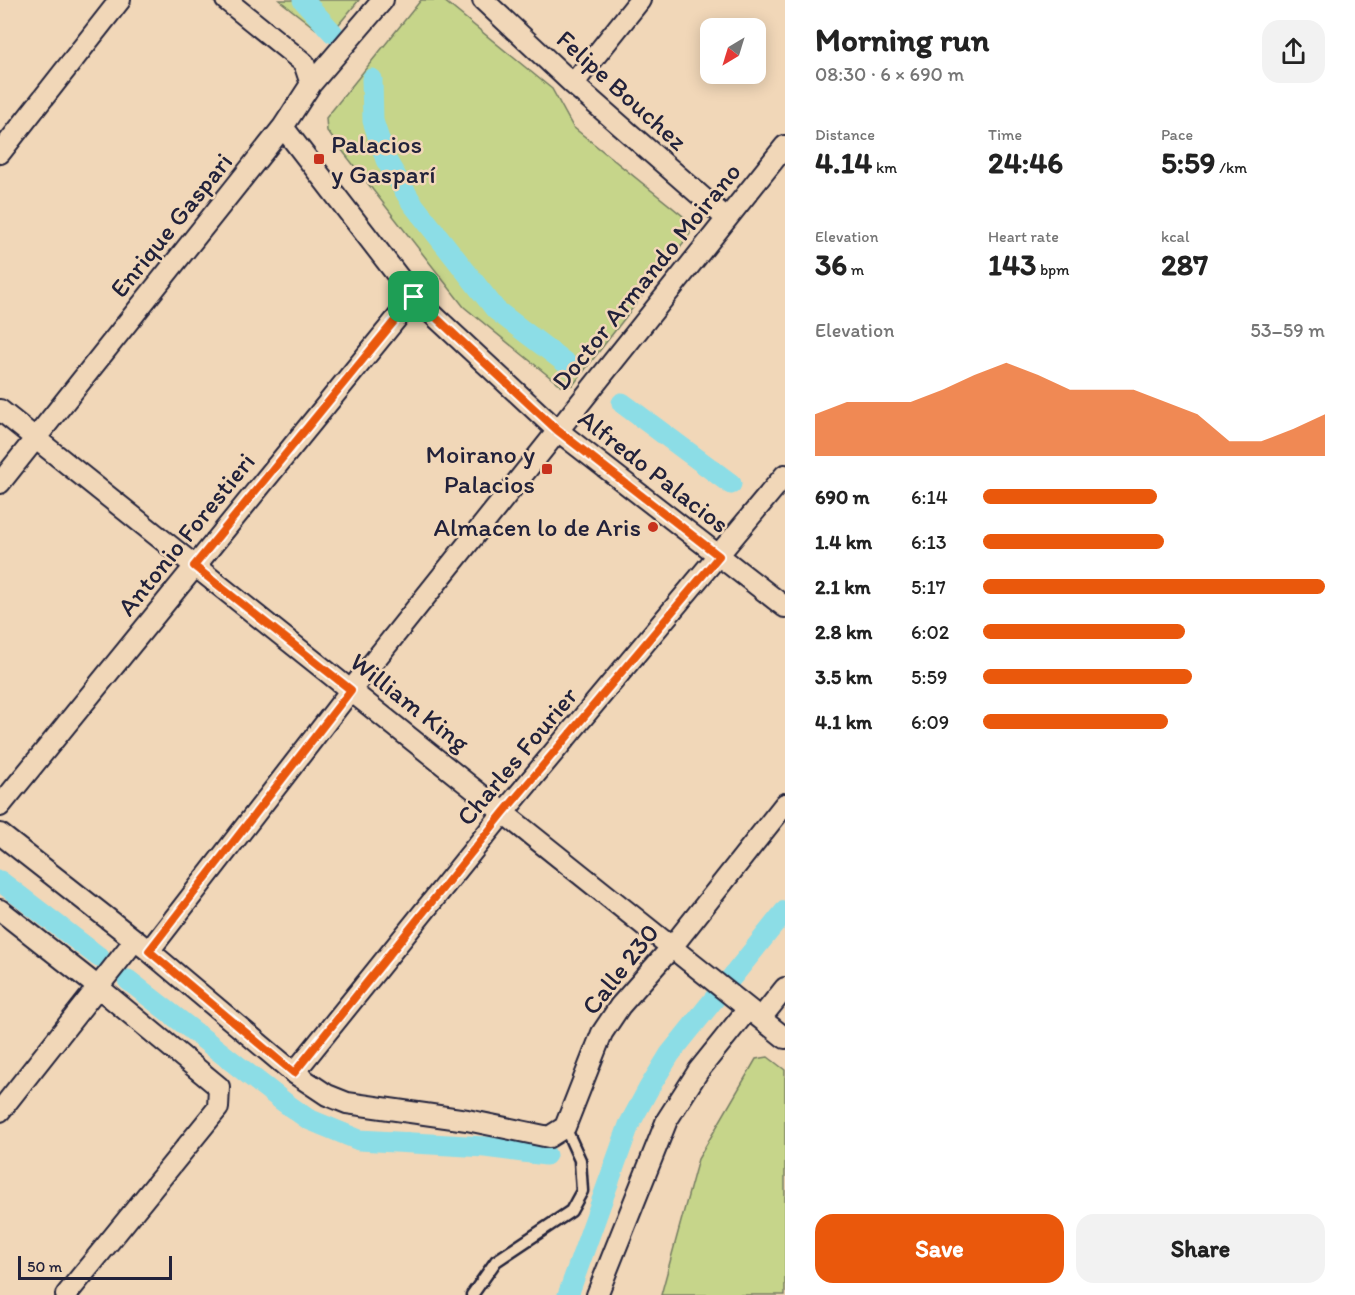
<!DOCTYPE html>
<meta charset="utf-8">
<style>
body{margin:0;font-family:Itim,sans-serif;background:#f2f2f2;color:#222;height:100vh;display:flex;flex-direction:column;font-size:22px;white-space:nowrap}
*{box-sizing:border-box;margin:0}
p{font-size:20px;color:#767676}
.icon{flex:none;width:33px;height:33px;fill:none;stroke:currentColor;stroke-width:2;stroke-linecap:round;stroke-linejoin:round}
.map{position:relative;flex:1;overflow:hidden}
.details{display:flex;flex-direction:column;background:#fff;width:570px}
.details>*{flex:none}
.needle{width:39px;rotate:218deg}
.fabs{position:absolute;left:700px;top:18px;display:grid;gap:12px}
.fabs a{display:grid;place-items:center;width:66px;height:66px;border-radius:12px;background:#fff;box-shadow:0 3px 15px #0003;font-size:30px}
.scale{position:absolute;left:18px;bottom:15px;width:154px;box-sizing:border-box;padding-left:6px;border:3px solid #22223b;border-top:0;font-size:16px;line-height:21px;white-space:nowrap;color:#22223b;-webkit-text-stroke:4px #f1d7b8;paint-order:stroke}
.pin{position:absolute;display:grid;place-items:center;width:51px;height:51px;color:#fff;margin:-26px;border-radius:12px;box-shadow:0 3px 9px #0006}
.round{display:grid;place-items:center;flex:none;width:63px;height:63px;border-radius:18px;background:#f2f2f2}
.head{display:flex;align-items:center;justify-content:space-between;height:102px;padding:0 30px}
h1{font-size:33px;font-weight:700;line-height:45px}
.metrics{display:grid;grid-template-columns:repeat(3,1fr);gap:9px;height:102px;padding:6px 30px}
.metrics div{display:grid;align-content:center}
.metrics b{font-size:30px;font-weight:700}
.metrics small{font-size:16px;font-weight:400}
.metrics p{font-size:16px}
.chart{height:168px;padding:12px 30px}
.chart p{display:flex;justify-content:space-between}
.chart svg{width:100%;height:108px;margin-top:6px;fill:#ea580c;opacity:.7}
.action{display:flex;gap:12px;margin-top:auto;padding:12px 30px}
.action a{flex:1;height:69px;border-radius:18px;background:#ea580c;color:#fff;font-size:24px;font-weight:700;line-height:69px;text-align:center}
.action a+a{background:#f2f2f2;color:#222}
ul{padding:0 30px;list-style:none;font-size:20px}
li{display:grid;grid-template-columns:96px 72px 1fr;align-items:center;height:45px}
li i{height:15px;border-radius:8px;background:#ea580c}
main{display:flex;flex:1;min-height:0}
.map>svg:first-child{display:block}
.green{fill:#c6d58a;stroke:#747c62;stroke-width:1.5}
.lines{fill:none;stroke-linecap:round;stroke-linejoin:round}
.canal{stroke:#8cdde6;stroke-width:21}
.lane-casing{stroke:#22223b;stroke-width:15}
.street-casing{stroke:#22223b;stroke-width:24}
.lane{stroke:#f1d7b8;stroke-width:10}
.street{stroke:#f1d7b8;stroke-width:20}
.route-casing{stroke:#fff;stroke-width:12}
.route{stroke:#ea580c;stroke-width:8}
.poi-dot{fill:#c8321e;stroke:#f1d7b8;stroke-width:2}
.labels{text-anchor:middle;stroke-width:5;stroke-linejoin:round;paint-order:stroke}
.street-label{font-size:26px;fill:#22223b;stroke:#f1d7b8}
.poi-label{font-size:26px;fill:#22223b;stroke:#f1d7b8;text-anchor:end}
</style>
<main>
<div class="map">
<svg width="785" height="1295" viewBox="0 0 785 1295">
<rect width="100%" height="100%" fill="#f1d7b8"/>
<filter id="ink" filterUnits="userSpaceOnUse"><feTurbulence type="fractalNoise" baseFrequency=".0167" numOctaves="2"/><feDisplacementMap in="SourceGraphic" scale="12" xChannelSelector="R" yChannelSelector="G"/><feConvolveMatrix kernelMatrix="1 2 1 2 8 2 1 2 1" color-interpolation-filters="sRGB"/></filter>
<g filter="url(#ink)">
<path class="green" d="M 279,0 L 359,0 L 339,24 L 316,29 Z
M 421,0 L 443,0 L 552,89 L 573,127 L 689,221 L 690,234 L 573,385 L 561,386 L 464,307 L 327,131 L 326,118 Z
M 768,1057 L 785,1070 L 785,1295 L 661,1295 L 698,1159 L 756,1059 Z"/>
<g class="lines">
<path class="canal" d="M 303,0 L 333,33
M 372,79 L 373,121 L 386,160 L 412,203 L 496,310 L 571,367
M 622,403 L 731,484
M 0,881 L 99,957
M 128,980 L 284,1102 L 308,1119 L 359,1140 L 485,1147 L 546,1155
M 568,1295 L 629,1125 L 649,1088 L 670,1054 L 785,911"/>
<g class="lane-casing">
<path id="lane" d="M 472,1295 L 496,1261 L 571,1211 L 582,1191 L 580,1160 L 565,1127"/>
</g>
<g class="street-casing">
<path id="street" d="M 226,0 L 304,63 L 311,84
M 483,0 L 573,84 L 726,218
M 573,84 L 640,0
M 283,127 L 414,297 L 557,430 L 785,607
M 0,153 L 120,0
M 0,410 L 785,1038
M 0,483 L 283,127 L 311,84 L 383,0
M 0,806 L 414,297
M 0,834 L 149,951 L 294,1073 L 327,1095 L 347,1103 L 467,1120 L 549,1137 L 565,1127 L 602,1033 L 620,1006 L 671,948 L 785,804
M 0,910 L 98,987 L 219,1087 L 218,1108 L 66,1295
M 149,951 L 351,690 L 785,146
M 761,1018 L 785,988
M 294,1073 L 504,812 L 785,475
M 0,1111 L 135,940
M 597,1295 L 667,1120 L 699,1070 L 748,1009"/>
</g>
<use href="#lane" class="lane"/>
<use href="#street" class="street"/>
</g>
</g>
<g class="lines" filter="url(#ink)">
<g class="route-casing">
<path id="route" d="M 414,297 L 557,430 L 719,556 L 504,812 L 294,1073 L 149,951 L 351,690 L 194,566 Z"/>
</g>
<use href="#route" class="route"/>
</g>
<g class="poi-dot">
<rect x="313" y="153" width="12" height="12" rx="3"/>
<rect x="541" y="463" width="12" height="12" rx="3"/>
<circle cx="653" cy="527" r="6"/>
</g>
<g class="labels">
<g class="street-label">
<text transform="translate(622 90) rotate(42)" y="9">Felipe Bouchez</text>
<text transform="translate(171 225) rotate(-51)" y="9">Enrique Gaspari</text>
<text transform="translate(646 276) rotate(-51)" y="9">Doctor Armando Moirano</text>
<text transform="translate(654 471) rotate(38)" y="9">Alfredo Palacios</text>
<text transform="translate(186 534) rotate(-51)" y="9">Antonio Forestieri</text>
<text transform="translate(410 702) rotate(38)" y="9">William King</text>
<text transform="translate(517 756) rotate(-50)" y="9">Charles Fourier</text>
<text transform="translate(620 969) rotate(-52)" y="9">Calle 230</text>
</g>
<g class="poi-label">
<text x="331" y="153" text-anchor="start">Palacios<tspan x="331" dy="30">y Gasparí</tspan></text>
<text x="535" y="463">Moirano y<tspan x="535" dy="30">Palacios</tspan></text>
<text x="641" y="536">Almacen lo de Aris</text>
</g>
</g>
</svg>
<div class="fabs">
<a><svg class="needle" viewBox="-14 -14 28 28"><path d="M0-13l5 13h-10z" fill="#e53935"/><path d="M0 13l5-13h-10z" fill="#767676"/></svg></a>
</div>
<div class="scale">50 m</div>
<div class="pin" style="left:414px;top:297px;background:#1e9e55"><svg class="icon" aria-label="arrive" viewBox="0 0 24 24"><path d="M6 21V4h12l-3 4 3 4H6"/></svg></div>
</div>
<section class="details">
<div class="head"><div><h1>Morning run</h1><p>08:30 · 6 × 690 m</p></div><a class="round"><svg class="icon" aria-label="share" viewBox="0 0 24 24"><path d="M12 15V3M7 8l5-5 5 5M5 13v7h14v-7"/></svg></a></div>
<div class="metrics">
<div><p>Distance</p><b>4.14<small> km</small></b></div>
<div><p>Time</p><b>24:46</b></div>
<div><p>Pace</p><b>5:59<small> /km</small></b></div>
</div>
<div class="metrics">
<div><p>Elevation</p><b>36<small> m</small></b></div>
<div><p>Heart rate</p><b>143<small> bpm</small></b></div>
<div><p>kcal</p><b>287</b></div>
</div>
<div class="chart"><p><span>Elevation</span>53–59 m</p>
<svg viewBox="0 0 160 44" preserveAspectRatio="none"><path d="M0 44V27L10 22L20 22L30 22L40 17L50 11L60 6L70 11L80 17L90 17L100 17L110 22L120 27L130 38L140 38L150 33L160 27V44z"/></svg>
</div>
<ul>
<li><b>690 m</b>6:14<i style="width:51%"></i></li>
<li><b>1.4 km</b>6:13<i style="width:53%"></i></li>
<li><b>2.1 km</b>5:17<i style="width:100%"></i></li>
<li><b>2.8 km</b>6:02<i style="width:59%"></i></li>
<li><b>3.5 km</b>5:59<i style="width:61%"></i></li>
<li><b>4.1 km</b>6:09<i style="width:54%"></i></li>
</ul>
<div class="action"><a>Save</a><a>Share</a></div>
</section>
</main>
